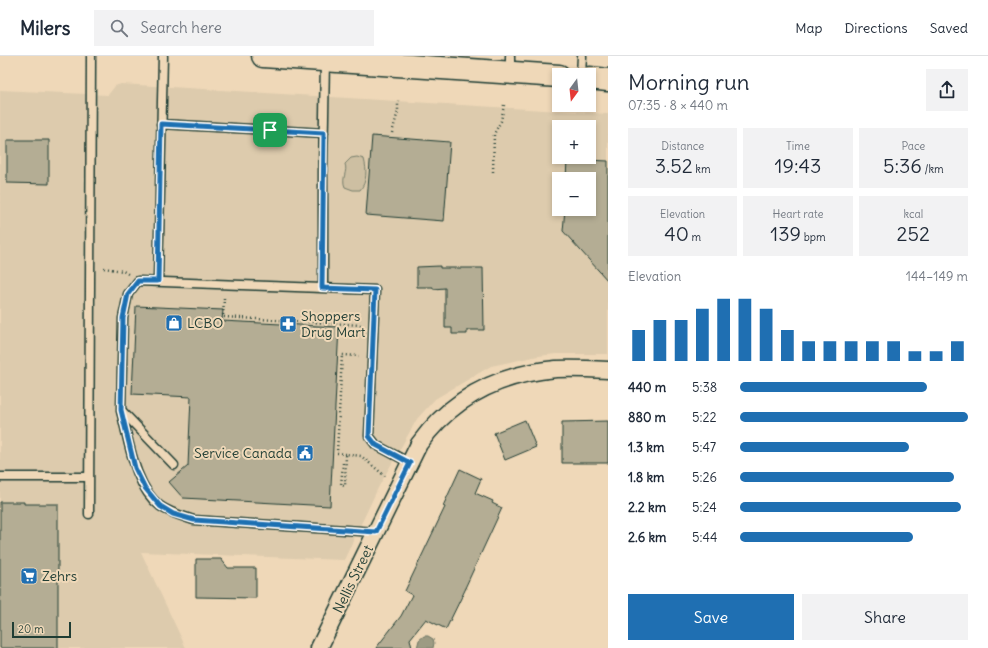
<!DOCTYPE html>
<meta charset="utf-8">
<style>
body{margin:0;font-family:Delius,sans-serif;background:#f2f2f3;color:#1f2937;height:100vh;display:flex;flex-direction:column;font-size:15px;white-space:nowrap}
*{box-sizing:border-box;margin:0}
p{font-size:13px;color:#747a83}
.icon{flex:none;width:22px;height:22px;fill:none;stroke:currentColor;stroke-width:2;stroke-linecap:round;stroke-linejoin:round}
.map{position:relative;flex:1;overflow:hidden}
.details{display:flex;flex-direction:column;background:#fff;width:380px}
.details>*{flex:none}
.needle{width:26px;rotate:195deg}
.buttons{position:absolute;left:552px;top:12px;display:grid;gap:8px}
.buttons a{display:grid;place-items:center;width:44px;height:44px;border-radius:0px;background:#fff;box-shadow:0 2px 6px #0003;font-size:20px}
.scale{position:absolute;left:12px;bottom:10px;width:59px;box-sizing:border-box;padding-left:4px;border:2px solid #1f3d34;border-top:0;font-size:11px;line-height:14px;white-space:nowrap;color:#1f3d34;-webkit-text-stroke:3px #efd8b8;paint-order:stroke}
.pin{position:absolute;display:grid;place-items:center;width:34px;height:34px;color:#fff;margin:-17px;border-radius:8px;box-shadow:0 2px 6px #0006}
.round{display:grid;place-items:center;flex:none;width:42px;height:42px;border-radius:0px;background:#f2f2f3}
.headline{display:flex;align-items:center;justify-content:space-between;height:68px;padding:0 20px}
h1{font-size:22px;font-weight:600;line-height:30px}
.stats{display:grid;grid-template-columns:repeat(3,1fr);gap:6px;height:68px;padding:4px 20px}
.stats div{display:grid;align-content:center;border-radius:0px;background:#f2f2f3;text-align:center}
.stats b{font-size:20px;font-weight:600}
.stats small{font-size:11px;font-weight:400}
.stats p{font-size:11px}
.chart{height:112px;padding:8px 20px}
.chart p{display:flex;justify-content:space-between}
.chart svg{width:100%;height:72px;margin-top:4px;stroke:#1f6fb2;stroke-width:6}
.action{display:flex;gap:8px;margin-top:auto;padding:8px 20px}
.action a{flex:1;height:46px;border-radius:0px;background:#1f6fb2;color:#fff;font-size:16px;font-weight:600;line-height:46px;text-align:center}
.action a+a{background:#f2f2f3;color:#1f2937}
ul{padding:0 20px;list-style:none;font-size:13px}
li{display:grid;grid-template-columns:64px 48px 1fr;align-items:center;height:30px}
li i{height:10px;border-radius:5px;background:#1f6fb2}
header{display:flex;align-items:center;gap:24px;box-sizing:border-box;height:56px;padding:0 20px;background:#fff;border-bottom:1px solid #e0e1e3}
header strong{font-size:19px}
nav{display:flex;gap:22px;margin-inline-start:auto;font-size:14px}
.search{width:280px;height:36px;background:#f2f2f3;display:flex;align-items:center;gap:10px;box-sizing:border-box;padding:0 14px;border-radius:0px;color:#747a83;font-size:15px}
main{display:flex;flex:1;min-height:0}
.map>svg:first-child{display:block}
.built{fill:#ddcbad;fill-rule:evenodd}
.green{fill:#cdbfa2;stroke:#767e6b}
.water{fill:#9d9b83;stroke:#6b7563}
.building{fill:#b4ad94;stroke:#1f3d34}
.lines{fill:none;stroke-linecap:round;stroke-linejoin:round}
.service-casing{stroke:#1f3d34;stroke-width:11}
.minor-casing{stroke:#1f3d34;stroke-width:19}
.primary-casing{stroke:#1f3d34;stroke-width:25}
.path{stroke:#1f3d34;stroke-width:2.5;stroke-dasharray:1 3;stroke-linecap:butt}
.service{stroke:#efd8b8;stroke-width:8}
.minor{stroke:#efd8b8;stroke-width:16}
.primary{stroke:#efd8b8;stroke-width:22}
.route-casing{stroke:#fff;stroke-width:8}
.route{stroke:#1f6fb2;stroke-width:5}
.labels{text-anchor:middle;stroke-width:4;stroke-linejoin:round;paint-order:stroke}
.poi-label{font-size:14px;fill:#1f3d34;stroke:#efd8b8;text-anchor:start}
.street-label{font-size:14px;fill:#1f3d34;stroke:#efd8b8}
</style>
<header>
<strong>Milers</strong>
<div class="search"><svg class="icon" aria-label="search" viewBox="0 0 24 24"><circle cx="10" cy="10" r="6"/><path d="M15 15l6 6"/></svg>Search here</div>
<nav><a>Map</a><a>Directions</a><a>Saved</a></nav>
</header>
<main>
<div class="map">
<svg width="608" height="592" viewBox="0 0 608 592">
<rect width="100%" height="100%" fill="#efd8b8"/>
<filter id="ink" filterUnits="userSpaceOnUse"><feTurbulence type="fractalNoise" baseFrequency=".025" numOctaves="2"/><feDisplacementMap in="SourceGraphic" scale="8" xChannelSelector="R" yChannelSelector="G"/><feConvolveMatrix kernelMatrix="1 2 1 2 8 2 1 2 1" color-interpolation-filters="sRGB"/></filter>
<g filter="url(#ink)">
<path class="built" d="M 121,28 L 608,58 L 608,298 L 556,298 L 538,300 L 491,310 L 435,343 L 417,363 L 379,430 L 344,504 L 141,496 L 186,592 L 0,592 L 0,34 L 108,39 L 115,30 ZM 559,71 L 589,71 L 589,101 L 559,101 ZM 559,123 L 589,123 L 589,153 L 559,153 Z"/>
<path class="green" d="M 357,101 L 364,103 C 367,114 367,126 360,134 L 353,134 L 345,131 C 341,122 348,116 345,108 L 351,102 Z"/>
<path class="water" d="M 424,580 L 428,580 L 433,583 L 434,587 L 433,592 L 417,592 L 419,584 Z"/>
<path class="building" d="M 372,80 L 450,86 L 444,165 L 366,159 Z
M 7,84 L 49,84 L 49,128 L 7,127 Z
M 567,103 L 608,105 L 608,225 L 563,175 L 565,153 L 589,153 L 589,123 L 566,123 Z
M 440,210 L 440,212 L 483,212 L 484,274 L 467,274 L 467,278 L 452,278 L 452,272 L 445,272 L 445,232 L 433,233 L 433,231 L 417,231 L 417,211 Z
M 136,250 L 223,254 L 222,265 L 339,271 L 330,450 L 183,442 L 169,426 L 188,410 L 191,341 L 132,338 Z
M 525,364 L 536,391 L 505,404 L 494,377 Z
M 608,365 L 608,407 L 562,407 L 562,366 Z
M 460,413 L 481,423 L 475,437 L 493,445 L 492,447 L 502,452 L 465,532 L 466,532 L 446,573 L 426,563 L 410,583 L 412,592 L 376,592 L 401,560 L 412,539 L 405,535 L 445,451 L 443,450 Z
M 0,446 L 24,446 L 24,448 L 58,448 L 58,592 L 0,592 Z
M 196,503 L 221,503 L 228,512 L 256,512 L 256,542 L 196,541 Z"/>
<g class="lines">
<g class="service-casing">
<path id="service" d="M 510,16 L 510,0
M 581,19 L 582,0
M 161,68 L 324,77
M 158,225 L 163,0
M 323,232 L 323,115 L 325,5
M 121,355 C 129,384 134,430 160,450 C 170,457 182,460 194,464 L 376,476
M 174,409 L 121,354 L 123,262 L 128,238 L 138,225 L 375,234 L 369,380 L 376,389 L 410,407
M 0,421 L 89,421
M 89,458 L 91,0"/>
</g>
<g class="minor-casing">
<path id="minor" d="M 319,592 L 419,388 C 452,342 499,318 556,313 C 573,312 591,313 608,314"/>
</g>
<g class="primary-casing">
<path id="primary" d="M 263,0 L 559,20
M 589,22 L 608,24"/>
</g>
<path class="path" d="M 392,77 L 398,55 L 398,42
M 493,116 L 494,78 L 501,65 L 504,49
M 104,212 L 123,215 L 128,218
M 224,242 L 223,261 L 361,269
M 346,398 L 337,397 L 342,299 L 359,300
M 343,407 L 341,429 L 345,430 L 346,398 L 361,400 L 385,420"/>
<use href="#service" class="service"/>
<use href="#minor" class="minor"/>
<use href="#primary" class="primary"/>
</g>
</g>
<g class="lines" filter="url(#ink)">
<g class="route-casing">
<path id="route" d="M 161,68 L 324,77 L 322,232 L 375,234 L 369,380 L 376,389 L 410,407 L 376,476 L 194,464 L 173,458 L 160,450 L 145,432 L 135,412 L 121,354 L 123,262 L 128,238 L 138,225 L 158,225 Z"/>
</g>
<use href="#route" class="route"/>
</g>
<defs>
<g id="shop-square" transform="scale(0.9)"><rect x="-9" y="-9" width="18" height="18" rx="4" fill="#1f6fb2" stroke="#efd8b8"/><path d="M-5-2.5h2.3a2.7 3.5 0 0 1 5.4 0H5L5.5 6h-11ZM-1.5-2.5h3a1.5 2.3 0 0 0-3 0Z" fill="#fff"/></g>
<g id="pharmacy-square" transform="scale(0.9)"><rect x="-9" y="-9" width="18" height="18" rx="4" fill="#1f6fb2" stroke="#efd8b8"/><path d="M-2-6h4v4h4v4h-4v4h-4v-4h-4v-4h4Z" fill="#fff"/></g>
<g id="civic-square" transform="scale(0.9)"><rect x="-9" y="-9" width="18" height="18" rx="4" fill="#1f6fb2" stroke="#efd8b8"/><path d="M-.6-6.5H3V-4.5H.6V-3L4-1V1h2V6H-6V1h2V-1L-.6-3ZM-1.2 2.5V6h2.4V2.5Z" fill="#fff"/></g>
<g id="supermarket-square" transform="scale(0.9)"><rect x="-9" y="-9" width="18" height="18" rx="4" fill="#1f6fb2" stroke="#efd8b8"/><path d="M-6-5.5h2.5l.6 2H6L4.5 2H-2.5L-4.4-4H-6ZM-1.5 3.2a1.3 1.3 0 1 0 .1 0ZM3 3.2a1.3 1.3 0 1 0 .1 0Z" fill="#fff"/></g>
</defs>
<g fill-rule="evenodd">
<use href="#shop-square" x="174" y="267"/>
<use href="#pharmacy-square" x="288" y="268"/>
<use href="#civic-square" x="305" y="397"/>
<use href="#supermarket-square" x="29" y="520"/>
</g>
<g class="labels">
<g class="poi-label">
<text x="301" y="265">Shoppers<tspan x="301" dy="16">Drug Mart</tspan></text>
<text x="187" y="272">LCBO</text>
<text x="292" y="402" text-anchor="end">Service Canada</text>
<text x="42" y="525">Zehrs</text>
</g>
<g class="street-label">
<text transform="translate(353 523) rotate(-64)" y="5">Nellis Street</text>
</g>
</g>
</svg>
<div class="buttons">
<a><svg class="needle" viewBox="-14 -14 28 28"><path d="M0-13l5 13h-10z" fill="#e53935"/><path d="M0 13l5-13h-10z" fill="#747a83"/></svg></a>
<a>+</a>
<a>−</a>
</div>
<div class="scale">20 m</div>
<div class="pin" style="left:270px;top:74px;background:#1e9e55"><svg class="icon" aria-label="arrive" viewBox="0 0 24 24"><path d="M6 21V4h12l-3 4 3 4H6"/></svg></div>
</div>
<section class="details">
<div class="headline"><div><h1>Morning run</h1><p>07:35 · 8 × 440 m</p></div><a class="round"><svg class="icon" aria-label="share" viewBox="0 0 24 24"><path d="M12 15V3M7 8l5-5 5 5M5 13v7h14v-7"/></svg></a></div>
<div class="stats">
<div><p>Distance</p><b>3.52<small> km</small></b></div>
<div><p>Time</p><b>19:43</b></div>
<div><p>Pace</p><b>5:36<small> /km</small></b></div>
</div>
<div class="stats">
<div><p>Elevation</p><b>40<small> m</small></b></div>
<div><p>Heart rate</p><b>139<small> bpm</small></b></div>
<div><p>kcal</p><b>252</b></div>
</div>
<div class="chart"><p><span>Elevation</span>144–149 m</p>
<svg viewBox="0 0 160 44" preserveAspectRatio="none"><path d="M5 44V25M15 44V19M25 44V19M35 44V12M45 44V6M55 44V6M65 44V12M75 44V25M85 44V32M95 44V32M105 44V32M115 44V32M125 44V32M135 44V38M145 44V38M155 44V32"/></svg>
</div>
<ul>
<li><b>440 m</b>5:38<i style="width:82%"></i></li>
<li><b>880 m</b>5:22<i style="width:100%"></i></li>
<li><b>1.3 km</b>5:47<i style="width:74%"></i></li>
<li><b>1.8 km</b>5:26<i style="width:94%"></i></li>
<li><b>2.2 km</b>5:24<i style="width:97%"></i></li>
<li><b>2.6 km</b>5:44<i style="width:76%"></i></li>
</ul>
<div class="action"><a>Save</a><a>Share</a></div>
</section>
</main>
